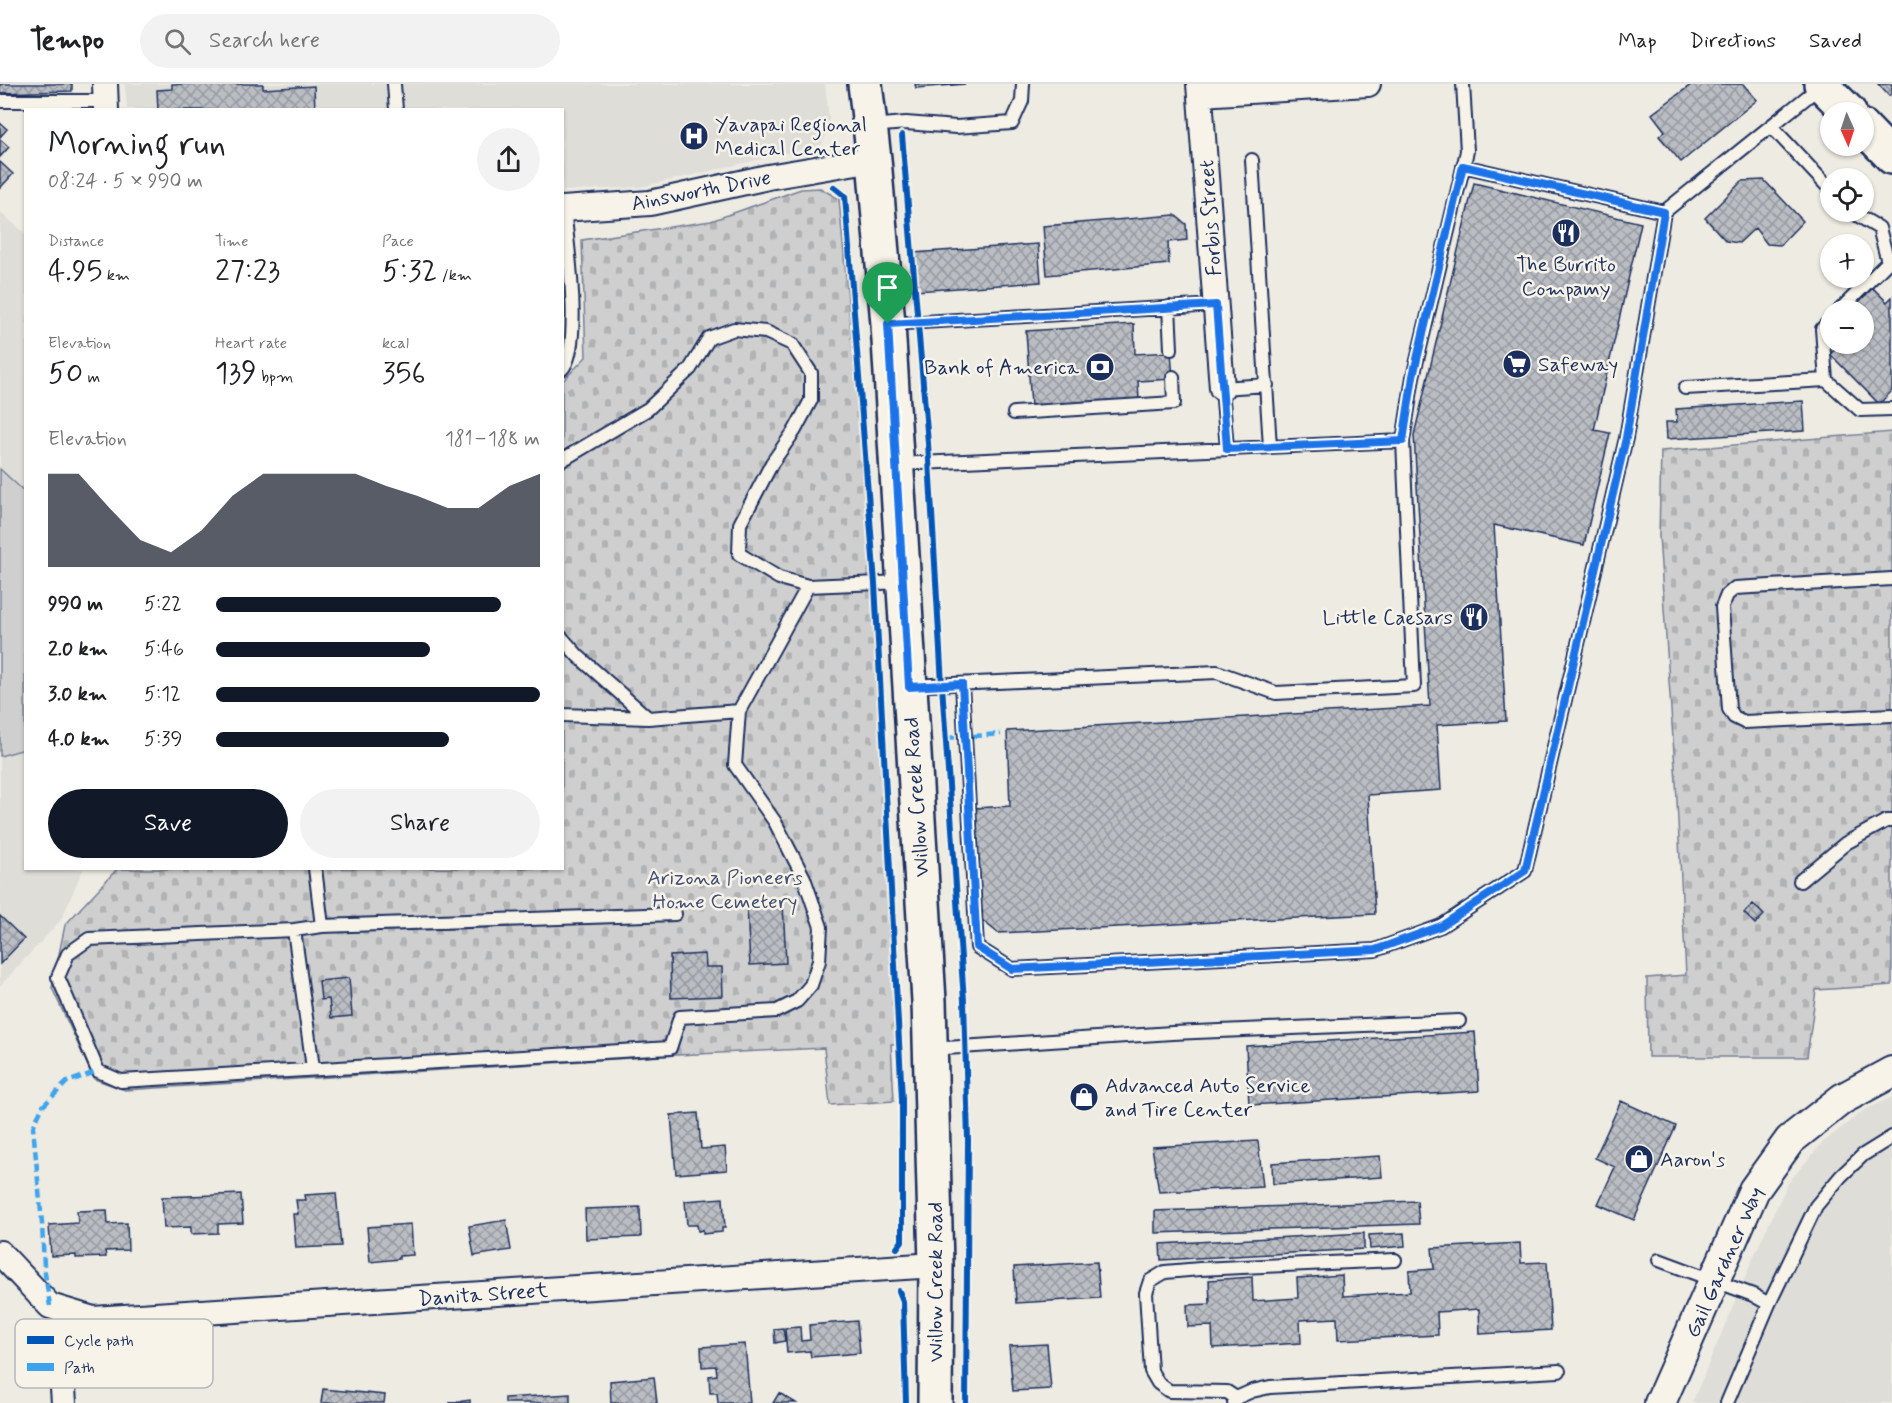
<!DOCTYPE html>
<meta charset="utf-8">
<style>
body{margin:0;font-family:Mynerve,sans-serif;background:#f2f2f2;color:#202124;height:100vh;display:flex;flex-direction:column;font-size:22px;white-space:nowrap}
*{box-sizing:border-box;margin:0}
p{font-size:20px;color:#757577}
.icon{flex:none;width:33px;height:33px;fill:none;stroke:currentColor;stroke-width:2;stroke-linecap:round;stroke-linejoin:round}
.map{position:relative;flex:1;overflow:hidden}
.drawer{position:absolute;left:24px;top:24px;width:540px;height:762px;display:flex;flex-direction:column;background:#fff;border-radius:0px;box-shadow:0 2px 4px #0004}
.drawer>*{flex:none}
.needle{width:39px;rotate:177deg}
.tools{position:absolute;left:1820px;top:18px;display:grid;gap:12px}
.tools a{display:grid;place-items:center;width:54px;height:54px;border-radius:50%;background:#fff;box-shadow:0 2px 4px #0004;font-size:30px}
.pin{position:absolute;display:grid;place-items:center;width:51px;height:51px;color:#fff;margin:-62px -26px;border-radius:50% 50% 50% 0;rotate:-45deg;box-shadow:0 0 6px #0007}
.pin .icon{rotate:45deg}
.round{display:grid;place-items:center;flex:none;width:63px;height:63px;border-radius:32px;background:#f2f2f2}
.headline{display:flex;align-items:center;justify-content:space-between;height:102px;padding:0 24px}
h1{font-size:33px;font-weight:600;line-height:45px}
.figures{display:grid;grid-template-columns:repeat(3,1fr);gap:9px;height:102px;padding:6px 24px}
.figures div{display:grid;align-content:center}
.figures b{font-size:30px;font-weight:600}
.figures small{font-size:16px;font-weight:400}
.figures p{font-size:16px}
.chart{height:168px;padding:12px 24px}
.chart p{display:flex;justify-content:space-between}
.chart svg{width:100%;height:108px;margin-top:6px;fill:#111827;opacity:.7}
.cta{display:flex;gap:12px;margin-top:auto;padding:12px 24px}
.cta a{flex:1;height:69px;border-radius:36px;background:#111827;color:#fff;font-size:24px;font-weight:600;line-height:69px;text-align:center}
.cta a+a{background:#f2f2f2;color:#202124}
ul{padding:0 24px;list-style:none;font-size:20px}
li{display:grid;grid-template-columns:96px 72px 1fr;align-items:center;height:45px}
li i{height:15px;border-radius:8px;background:#111827}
header{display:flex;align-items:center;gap:36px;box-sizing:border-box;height:84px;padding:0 30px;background:#fff;border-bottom:2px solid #e0e0e0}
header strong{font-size:28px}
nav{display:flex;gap:33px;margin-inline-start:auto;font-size:21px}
.search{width:420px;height:54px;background:#f2f2f2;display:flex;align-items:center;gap:15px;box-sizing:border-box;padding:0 21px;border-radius:33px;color:#757577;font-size:22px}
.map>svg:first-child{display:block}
.built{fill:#deddd8}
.cemetery{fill:url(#cemetery-stones);stroke:#757f96;stroke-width:1.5}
.pitch{fill:#cfcfcf;stroke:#757f96;stroke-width:1.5}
.building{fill:url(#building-cross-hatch);stroke:#1b2f5e;stroke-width:1.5}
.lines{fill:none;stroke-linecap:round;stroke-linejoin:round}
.service-casing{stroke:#1b2f5e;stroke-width:16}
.minor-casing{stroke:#1b2f5e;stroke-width:28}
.tertiary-casing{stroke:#1b2f5e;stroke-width:34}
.secondary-casing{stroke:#1b2f5e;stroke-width:38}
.primary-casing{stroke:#1b2f5e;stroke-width:38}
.service{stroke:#f7f3e8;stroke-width:12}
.minor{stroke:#f7f3e8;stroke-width:24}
.tertiary{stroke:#f7f3e8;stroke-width:30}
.secondary{stroke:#f7f3e8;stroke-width:33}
.primary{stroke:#f7f3e8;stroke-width:33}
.quiet{stroke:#3da3ed;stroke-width:4.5;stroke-dasharray:9 4.5;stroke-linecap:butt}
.cycleway-casing{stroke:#f7f3e8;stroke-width:10}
.cycleway{stroke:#0057b8;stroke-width:6}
.route-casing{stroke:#fff;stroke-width:12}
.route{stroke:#1a73e8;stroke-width:8}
.labels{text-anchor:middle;stroke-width:5;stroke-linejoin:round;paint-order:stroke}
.poi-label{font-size:21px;fill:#1b2f5e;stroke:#f7f3e8;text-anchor:start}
.street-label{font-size:21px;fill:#1b2f5e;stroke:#f7f3e8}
.park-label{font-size:21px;fill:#3f4f75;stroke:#f7f3e8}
.key{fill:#f7f3e8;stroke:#b5b8bf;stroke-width:1.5}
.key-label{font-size:16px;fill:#1b2f5e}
</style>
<header>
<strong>Tempo</strong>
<div class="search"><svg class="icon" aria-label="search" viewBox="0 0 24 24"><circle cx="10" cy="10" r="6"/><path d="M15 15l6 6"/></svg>Search here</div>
<nav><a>Map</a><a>Directions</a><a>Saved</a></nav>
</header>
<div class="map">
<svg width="1892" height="1319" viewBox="0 0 1892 1319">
<defs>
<pattern id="cemetery-stones" width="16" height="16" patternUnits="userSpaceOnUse" patternTransform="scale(1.5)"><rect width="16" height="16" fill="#cfcfcf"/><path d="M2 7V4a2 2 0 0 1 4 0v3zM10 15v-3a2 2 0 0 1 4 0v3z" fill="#b1b2b4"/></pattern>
<pattern id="building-cross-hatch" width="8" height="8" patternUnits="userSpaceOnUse" patternTransform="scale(1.5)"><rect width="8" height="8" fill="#babdc2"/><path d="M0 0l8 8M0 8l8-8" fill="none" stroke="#969aa1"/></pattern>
</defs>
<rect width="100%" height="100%" fill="#eeebe2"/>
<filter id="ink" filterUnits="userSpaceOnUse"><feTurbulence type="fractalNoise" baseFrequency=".0167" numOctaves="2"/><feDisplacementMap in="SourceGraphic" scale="12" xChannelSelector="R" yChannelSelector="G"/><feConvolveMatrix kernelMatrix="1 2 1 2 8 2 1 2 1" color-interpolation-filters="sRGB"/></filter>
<g filter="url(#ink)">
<path class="built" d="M 125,0 L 825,0 L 830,43 L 821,61 L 641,103 L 563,107 L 562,26 L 127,25 Z
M 0,128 L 26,150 L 26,784 L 83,785 L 61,836 L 0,902 Z
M 1892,1013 L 1892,1319 L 1692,1319 L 1757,1165 L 1788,1099 L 1822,1059 L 1863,1027 Z"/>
<path class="cemetery" d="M 820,104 L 839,115 L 873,500 L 898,960 L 891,960 L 894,1017 L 830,1021 L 824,964 L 677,971 L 125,1006 L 94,995 L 52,904 L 65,841 L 117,785 L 562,784 L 562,298 L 586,273 L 582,156 L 711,137 L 801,105 Z
M 1892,348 L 1892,901 L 1816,906 L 1807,973 L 1648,973 L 1647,894 L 1686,891 L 1676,698 L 1659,452 L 1661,367 Z"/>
<path class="pitch" d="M 0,385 L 26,409 L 25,665 L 0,672 Z"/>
<path class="building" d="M 0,0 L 72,0 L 72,7 L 0,9 Z
M 172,0 L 263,0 L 263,5 L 314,2 L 315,26 L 158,26 L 157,6 L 172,5 Z
M 915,0 L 966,0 L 916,4 Z
M 1692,0 L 1743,0 L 1757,16 L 1681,78 L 1659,52 L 1665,47 L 1652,30 Z
M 1878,0 L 1892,0 L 1892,9 L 1889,12 Z
M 0,39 L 7,45 L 0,53 Z
M 0,55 L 9,63 L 0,73 Z
M 0,78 L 13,90 L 0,104 Z
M 1764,96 L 1803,137 L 1780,161 L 1767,160 L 1755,144 L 1739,159 L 1726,157 L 1705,134 L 1742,97 Z
M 1474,99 L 1641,139 L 1594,346 L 1610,349 L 1584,461 L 1494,441 L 1506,637 L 1437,641 L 1441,706 L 1368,711 L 1375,830 L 998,849 L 982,836 L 974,724 L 1010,722 L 1007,647 L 1430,622 L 1414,351 Z
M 1175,131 L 1186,140 L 1187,156 L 1168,158 L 1169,180 L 1047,191 L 1043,142 Z
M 1038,160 L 1041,198 L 916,207 L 913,169 Z
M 1873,204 L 1887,218 L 1892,213 L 1892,307 L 1879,320 L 1830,270 L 1841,260 L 1863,260 L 1863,238 L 1866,234 L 1863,231 L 1863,226 L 1859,226 L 1854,222 Z
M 1134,240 L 1135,270 L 1171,268 L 1173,295 L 1138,297 L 1139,316 L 1031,322 L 1026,247 Z
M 1803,317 L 1805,347 L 1667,355 L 1666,338 L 1677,338 L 1676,325 Z
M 783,820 L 786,879 L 750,881 L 747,822 Z
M 1753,820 L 1764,831 L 1755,840 L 1744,829 Z
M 0,832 L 24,855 L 0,880 Z
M 705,870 L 706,883 L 722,883 L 723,912 L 671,914 L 670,872 Z
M 349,894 L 352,932 L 331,934 L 329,915 L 321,916 L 319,897 Z
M 1475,948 L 1479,1007 L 1249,1021 L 1246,962 Z
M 1621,1017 L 1676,1042 L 1634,1136 L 1598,1120 L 1615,1083 L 1595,1074 Z
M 698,1029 L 701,1065 L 725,1063 L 727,1086 L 676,1090 L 671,1031 Z
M 1258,1057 L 1263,1103 L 1159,1108 L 1152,1063 Z
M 1380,1072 L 1382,1093 L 1273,1100 L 1272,1079 Z
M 336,1109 L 341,1162 L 296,1164 L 293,1130 L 298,1130 L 296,1116 L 306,1116 L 305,1111 Z
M 241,1110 L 243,1139 L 218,1140 L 218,1149 L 191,1150 L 191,1143 L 164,1144 L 162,1113 Z
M 723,1114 L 725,1144 L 722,1144 L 722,1148 L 703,1150 L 703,1146 L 698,1147 L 697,1141 L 687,1141 L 685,1117 Z
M 1417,1117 L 1419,1140 L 1155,1149 L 1155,1127 Z
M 640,1123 L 641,1153 L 586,1155 L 585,1125 Z
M 107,1126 L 108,1140 L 127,1139 L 128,1166 L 105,1167 L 106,1173 L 76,1174 L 76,1171 L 51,1172 L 49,1141 L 78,1139 L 77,1127 Z
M 506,1136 L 511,1166 L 474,1172 L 469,1142 Z
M 411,1140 L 413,1171 L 399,1172 L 399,1175 L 370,1178 L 367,1143 Z
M 1364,1149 L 1364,1165 L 1161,1176 L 1160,1160 Z
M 1404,1149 L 1405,1162 L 1370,1165 L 1369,1151 Z
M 1520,1159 L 1521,1179 L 1547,1178 L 1551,1246 L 1480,1250 L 1479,1225 L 1437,1228 L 1438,1251 L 1338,1256 L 1337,1234 L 1300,1236 L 1301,1259 L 1213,1264 L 1212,1242 L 1188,1243 L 1187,1221 L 1210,1220 L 1209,1196 L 1252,1193 L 1253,1217 L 1298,1214 L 1297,1194 L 1342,1191 L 1343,1212 L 1410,1208 L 1409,1187 L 1434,1185 L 1432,1164 Z
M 1097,1178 L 1100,1214 L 1016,1219 L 1014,1183 Z
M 857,1237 L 860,1269 L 811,1273 L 810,1267 L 787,1269 L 785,1244 L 800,1243 L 801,1257 L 810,1256 L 809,1241 Z
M 783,1244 L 785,1257 L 775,1259 L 774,1245 Z
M 745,1260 L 750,1319 L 718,1319 L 717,1309 L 710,1309 L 709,1292 L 717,1291 L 716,1282 L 702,1283 L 701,1263 Z
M 1047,1260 L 1051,1305 L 1013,1307 L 1009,1262 Z
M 654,1293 L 657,1319 L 611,1319 L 610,1297 Z
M 323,1305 L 385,1311 L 384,1319 L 321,1319 Z
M 779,1309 L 796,1319 L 773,1319 Z
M 570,1310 L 570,1319 L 505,1319 L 505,1314 Z
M 470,1316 L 470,1319 L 449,1319 Z"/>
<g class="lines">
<g class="service-casing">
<path id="service" d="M 394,0 L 396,26
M 0,17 L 106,17
M 871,42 L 906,39 L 956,43 L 1012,39 L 1022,17 L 1023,0
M 1771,42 L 1830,105
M 1252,76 L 1270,363
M 1664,128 L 1822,1
M 1169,223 L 1171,265
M 1840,226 L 1888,178 L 1879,144 L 1852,128
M 888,240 L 1216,221
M 562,285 C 583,264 567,156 564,125
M 1826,296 L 1822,245 L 1830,237
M 1685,304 L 1826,296 L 1860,326 L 1892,325
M 1014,329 L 1174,319 L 1173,293
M 1227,365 L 1222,304 L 1267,301
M 562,376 L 648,325 L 690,285 L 709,254 L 734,245 L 766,248 L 792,260 L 811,289 L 811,316 L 795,346 L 772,379 L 740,440 L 739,470 L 779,494 L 808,502
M 897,380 L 1403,357
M 1892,495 L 1735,504 L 1727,511 L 1722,523 L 1729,625 L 1734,633 L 1744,638 L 1892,631
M 562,554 L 578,572 L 648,634
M 962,600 L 977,863 L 1012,885 L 1375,866 L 1441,842 L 1525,787 L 1626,354 L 1664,128 L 1463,82
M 910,602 L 1217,588 L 1276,609 L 1414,602 L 1403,357 L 1413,293 L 1467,67 L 1463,0
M 562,631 L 648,634 L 739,627
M 315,784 L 322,842
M 1800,797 L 1846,759 L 1886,737 L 1892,737
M 675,830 L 322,842 L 294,846 L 89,855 L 68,870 L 58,893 L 98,987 L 121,997 L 670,964 L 680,933 L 777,927 L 797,917 L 811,901 L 819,877 L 821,843 L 804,794 L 775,738 L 735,681 L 739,627 L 808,502 L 903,498
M 294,846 L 313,984
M 931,965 L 1172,949 L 1459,937
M 1659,1176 L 1753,1211 L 1769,1220
M 1236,1314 L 1227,1308 L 1169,1307 L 1158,1299 L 1151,1287 L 1146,1209 L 1150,1197 L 1165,1188 L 1200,1185 L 1395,1176
M 1234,1319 L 1236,1314 L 1252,1307 L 1270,1303 L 1559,1287
M 1727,1319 L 1769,1220 L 1816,1122 L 1841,1092 L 1863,1071 L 1892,1053"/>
</g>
<g class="minor-casing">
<path id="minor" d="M 105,0 L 106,26
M 1199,0 L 1222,304
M 1200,10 L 1368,0
M 562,125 L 650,119 L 768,93 L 874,75
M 0,1169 L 50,1222 L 93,1235
M 64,1319 L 62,1290 L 93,1235 L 936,1181"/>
</g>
<g class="tertiary-casing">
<path id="tertiary" d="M 1660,1319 L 1754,1106 L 1790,1056 L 1842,1015 L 1892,988"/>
</g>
<g class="secondary-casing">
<path id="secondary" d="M 865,0 L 874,75 L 888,240 L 929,917 L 936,1181 L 935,1319"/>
</g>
<g class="primary-casing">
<path id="primary" d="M 1821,0 L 1849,28
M 1863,43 L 1892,73"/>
</g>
<use href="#service" class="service"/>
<use href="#minor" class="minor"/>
<use href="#tertiary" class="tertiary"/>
<use href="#secondary" class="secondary"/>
<use href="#primary" class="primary"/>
<path class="quiet" d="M 946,654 L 1001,650
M 50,1222 L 44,1183 L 42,1139 L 33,1043 L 43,1022 L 67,998 L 98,987"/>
<g class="cycleway-casing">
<path id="cycleway" d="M 902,51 L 928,359 L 942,601 L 964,917 L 968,1056 L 966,1319
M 834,103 L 845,112 L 875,500 L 902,1015 L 902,1157 L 897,1164
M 899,1207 L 903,1217 L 906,1319"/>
</g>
<use href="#cycleway" class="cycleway"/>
</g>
</g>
<g class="lines" filter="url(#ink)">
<g class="route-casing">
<path id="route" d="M 1463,82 L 1664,128 L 1626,354 L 1525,787 L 1441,842 L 1375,866 L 1012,885 L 977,863 L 962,600 L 909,603 L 888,240 L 1216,221 L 1227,365 L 1403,357 L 1413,292 Z"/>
</g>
<use href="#route" class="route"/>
</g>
<defs>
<g id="hospital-disc" transform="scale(1.5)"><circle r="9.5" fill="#1b2f5e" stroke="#f7f3e8"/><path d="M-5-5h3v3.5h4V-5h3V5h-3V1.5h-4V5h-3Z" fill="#fff"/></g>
<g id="restaurant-disc" transform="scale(1.5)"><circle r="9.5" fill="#1b2f5e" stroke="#f7f3e8"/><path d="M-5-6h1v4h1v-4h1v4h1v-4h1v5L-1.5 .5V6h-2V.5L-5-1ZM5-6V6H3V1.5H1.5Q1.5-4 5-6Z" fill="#fff"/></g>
<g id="supermarket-disc" transform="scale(1.5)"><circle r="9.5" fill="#1b2f5e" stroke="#f7f3e8"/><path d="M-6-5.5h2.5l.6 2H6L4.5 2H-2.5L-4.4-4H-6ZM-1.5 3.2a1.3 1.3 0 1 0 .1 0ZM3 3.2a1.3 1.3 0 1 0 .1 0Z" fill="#fff"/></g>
<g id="bank-disc" transform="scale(1.5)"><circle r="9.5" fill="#1b2f5e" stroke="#f7f3e8"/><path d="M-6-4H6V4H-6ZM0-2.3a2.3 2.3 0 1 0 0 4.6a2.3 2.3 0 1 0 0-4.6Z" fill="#fff"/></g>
<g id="shop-disc" transform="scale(1.5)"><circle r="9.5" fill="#1b2f5e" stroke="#f7f3e8"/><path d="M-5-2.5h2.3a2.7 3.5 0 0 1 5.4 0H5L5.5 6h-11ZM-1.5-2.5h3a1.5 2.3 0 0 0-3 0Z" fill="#fff"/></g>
</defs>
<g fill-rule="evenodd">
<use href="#hospital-disc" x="694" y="52"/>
<use href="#restaurant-disc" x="1566" y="149"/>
<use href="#supermarket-disc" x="1517" y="280"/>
<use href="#bank-disc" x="1100" y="283"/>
<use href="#restaurant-disc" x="1474" y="533"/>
<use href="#shop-disc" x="1084" y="1013"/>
<use href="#shop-disc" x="1639" y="1075"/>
</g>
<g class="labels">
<g class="poi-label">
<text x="715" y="47">Yavapai Regional<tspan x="715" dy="24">Medical Center</tspan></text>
<text x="1566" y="187" text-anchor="middle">The Burrito<tspan x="1566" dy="24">Compamy</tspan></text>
<text x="1538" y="287">Safeway</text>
<text x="1079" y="290" text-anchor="end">Bank of America</text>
<text x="1453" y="540" text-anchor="end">Little Caesars</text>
<text x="1105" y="1008">Advanced Auto Service<tspan x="1105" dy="24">and Tire Center</tspan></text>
<text x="1660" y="1082">Aaron's</text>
</g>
<g class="street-label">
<text transform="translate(701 106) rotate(-11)" y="7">Ainsworth Drive</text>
<text transform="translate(1210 134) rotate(-94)" y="7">Forbis Street</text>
<text transform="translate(916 713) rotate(-94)" y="7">Willow Creek Road</text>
<text transform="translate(1724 1178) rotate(-66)" y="7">Gail Gardner Way</text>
<text transform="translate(935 1198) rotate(-90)" y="7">Willow Creek Road</text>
<text transform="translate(483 1210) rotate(-4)" y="7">Danita Street</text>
</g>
<g class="park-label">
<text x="725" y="800">Arizona Pioneers<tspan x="725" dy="24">Home Cemetery</tspan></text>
</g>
</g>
<rect x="15" y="1235" width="198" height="69" rx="9" class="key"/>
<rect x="27" y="1252" width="27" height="8" fill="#0057b8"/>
<rect x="27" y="1279" width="27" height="8" fill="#3da3ed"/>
<g class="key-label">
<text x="64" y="1262">Cycle path</text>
<text x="64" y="1289">Path</text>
</g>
</svg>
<div class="tools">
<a><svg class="needle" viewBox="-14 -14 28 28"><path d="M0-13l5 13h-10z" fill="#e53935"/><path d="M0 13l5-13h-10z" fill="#757577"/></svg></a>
<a><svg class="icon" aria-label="locate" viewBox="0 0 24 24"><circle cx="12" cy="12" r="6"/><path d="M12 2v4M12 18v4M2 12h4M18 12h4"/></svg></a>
<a>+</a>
<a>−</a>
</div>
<div class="pin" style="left:888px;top:240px;background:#1e9e55"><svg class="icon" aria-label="arrive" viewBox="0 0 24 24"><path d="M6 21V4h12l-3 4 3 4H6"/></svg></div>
<section class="drawer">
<div class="headline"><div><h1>Morning run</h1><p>08:24 · 5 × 990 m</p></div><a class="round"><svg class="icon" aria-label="share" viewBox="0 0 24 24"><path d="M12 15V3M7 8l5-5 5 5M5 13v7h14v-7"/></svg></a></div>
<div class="figures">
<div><p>Distance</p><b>4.95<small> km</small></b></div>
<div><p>Time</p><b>27:23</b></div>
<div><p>Pace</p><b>5:32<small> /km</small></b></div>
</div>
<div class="figures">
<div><p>Elevation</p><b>50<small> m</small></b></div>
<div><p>Heart rate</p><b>139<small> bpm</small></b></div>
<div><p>kcal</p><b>356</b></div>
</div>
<div class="chart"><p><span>Elevation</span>181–188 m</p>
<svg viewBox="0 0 160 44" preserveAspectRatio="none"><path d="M0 44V6L10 6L20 20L30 33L40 38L50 29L60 15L70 6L80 6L90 6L100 6L110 11L120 15L130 20L140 20L150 11L160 6V44z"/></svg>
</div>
<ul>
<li><b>990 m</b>5:22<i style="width:88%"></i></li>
<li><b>2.0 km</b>5:46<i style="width:66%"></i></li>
<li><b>3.0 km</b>5:12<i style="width:100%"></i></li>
<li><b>4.0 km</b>5:39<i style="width:72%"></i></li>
</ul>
<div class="cta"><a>Save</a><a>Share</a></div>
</section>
</div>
